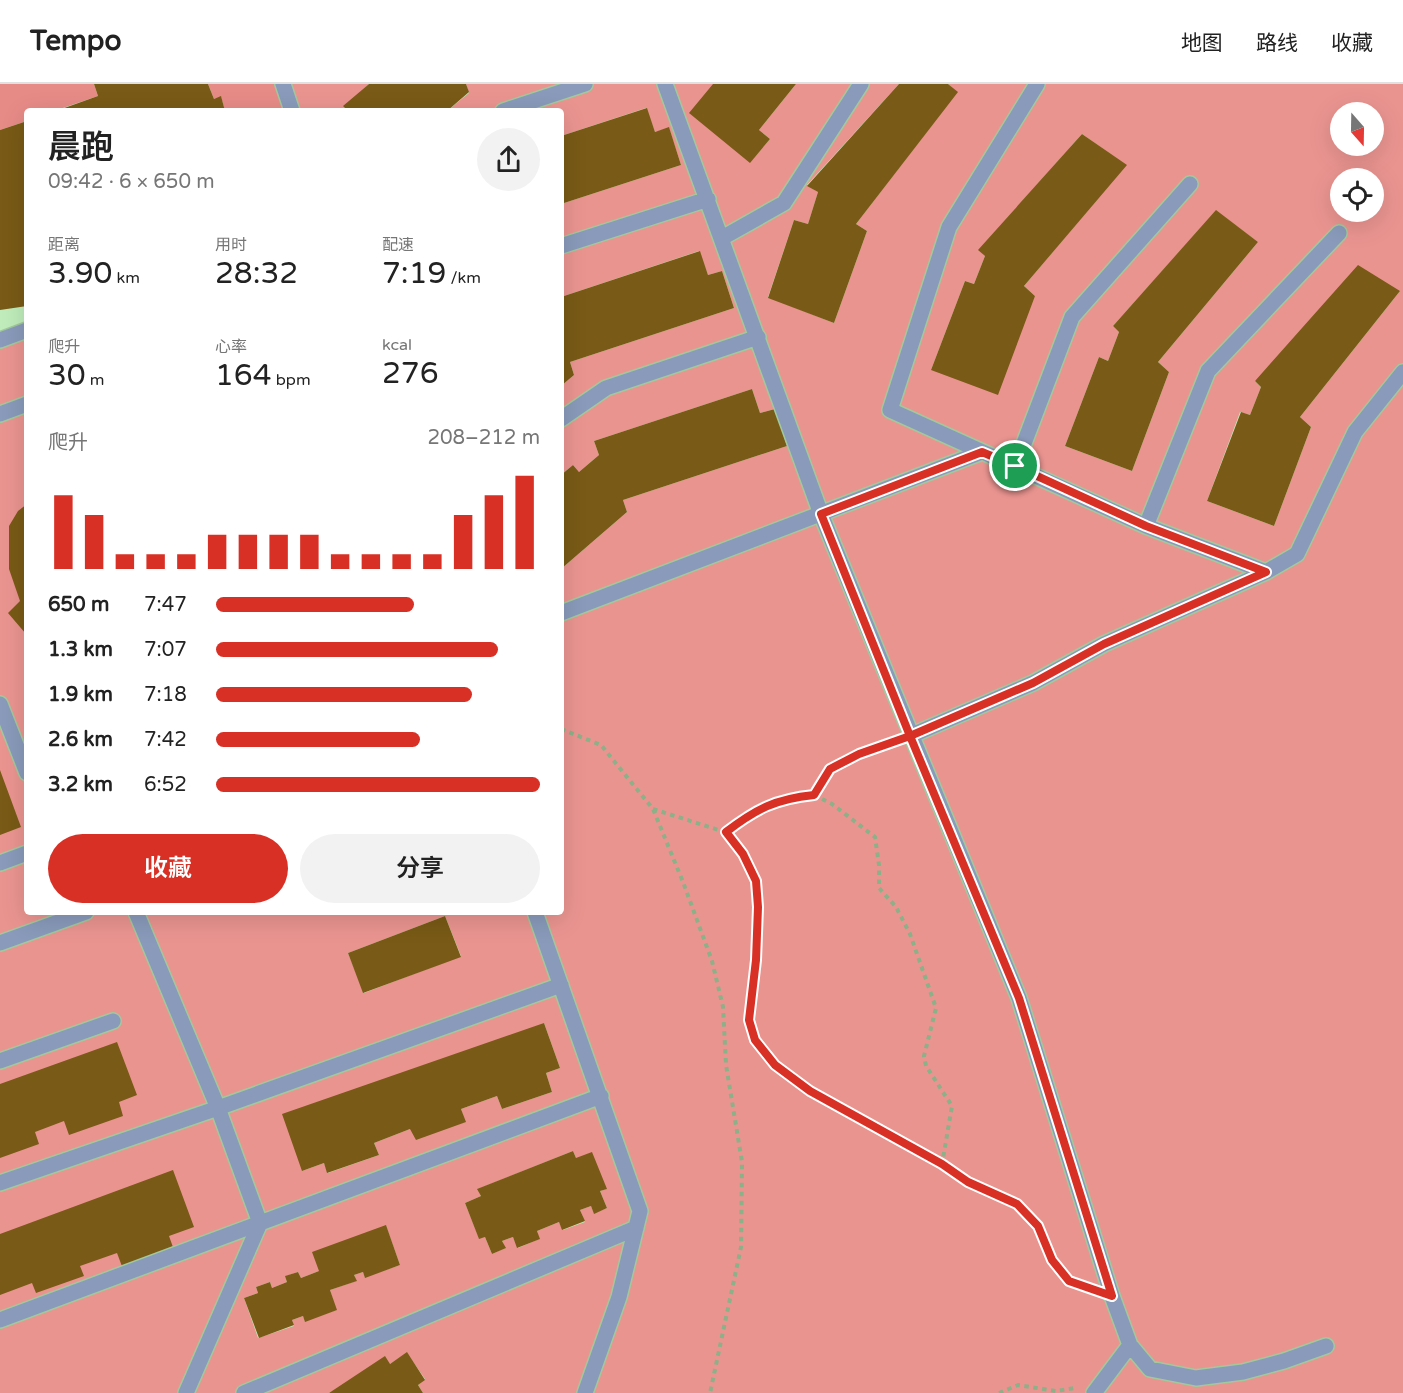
<!DOCTYPE html>
<html lang="zh">
<meta charset="utf-8">
<style>
body{margin:0;font-family:"Varela Round","Noto Sans SC",sans-serif;background:#f2f2f2;color:#222;height:100vh;display:flex;flex-direction:column;font-size:22px;white-space:nowrap}
*{box-sizing:border-box;margin:0}
p{font-size:20px;color:#767676}
.icon{flex:none;width:33px;height:33px;fill:none;stroke:currentColor;stroke-width:2;stroke-linecap:round;stroke-linejoin:round}
.map{position:relative;flex:1;overflow:hidden}
.drawer{position:absolute;left:24px;top:24px;width:540px;height:807px;display:flex;flex-direction:column;background:#fff;border-radius:6px;box-shadow:0 6px 24px #0002}
.drawer>*{flex:none}
.needle{width:39px;rotate:160deg}
.fabs{position:absolute;left:1330px;top:18px;display:grid;gap:12px}
.fabs a{display:grid;place-items:center;width:54px;height:54px;border-radius:50%;background:#fff;box-shadow:0 6px 24px #0002;font-size:30px}
.pin{position:absolute;display:grid;place-items:center;width:51px;height:51px;color:#fff;margin:-26px;border:3px solid #fff;border-radius:50%;box-shadow:0 2px 6px #0007}
.round{display:grid;place-items:center;flex:none;width:63px;height:63px;border-radius:32px;background:#f2f2f2}
.summary{display:flex;align-items:center;justify-content:space-between;height:102px;padding:0 24px}
h1{font-size:33px;font-weight:600;line-height:45px}
.stats{display:grid;grid-template-columns:repeat(3,1fr);gap:9px;height:102px;padding:6px 24px}
.stats div{display:grid;align-content:center}
.stats b{font-size:30px;font-weight:600}
.stats small{font-size:16px;font-weight:400}
.stats p{font-size:16px}
.chart{height:168px;padding:12px 24px}
.chart p{display:flex;justify-content:space-between}
.chart svg{width:100%;height:108px;margin-top:6px;stroke:#d93025;stroke-width:6}
.action{display:flex;gap:12px;margin-top:auto;padding:12px 24px}
.action a{flex:1;height:69px;border-radius:36px;background:#d93025;color:#fff;font-size:24px;font-weight:600;line-height:69px;text-align:center}
.action a+a{background:#f2f2f2;color:#222}
ul{padding:0 24px;list-style:none;font-size:20px}
li{display:grid;grid-template-columns:96px 72px 1fr;align-items:center;height:45px}
li i{height:15px;border-radius:8px;background:#d93025}
header{display:flex;align-items:center;gap:36px;box-sizing:border-box;height:84px;padding:0 30px;background:#fff;border-bottom:2px solid #e0e0e0}
header strong{font-size:28px}
nav{display:flex;gap:33px;margin-inline-start:auto;font-size:21px}
.map>svg:first-child{display:block}
.green{fill:#ea9490;fill-rule:evenodd}
.forest{fill:#e78b87}
.building{fill:#795a16}
.lines{fill:none;stroke-linecap:round;stroke-linejoin:round}
.street-casing{stroke:#a1c99c;stroke-width:18}
.path{stroke:#8cb088;stroke-width:4;stroke-dasharray:4.5 4.5;stroke-linecap:butt}
.street{stroke:#899aba;stroke-width:15}
.route-casing{stroke:#fff;stroke-width:12}
.route{stroke:#d93025;stroke-width:8}
</style>
<header>
<strong>Tempo</strong>
<nav><a>地图</a><a>路线</a><a>收藏</a></nav>
</header>
<div class="map">
<svg width="1403" height="1309" viewBox="0 0 1403 1309">
<rect width="100%" height="100%" fill="#bfecba"/>
<path class="green" d="M 283,0 L 369,0 L 344,23 L 348,27 L 292,27 Z
M 466,0 L 713,0 L 750,78 L 770,55 L 759,46 L 796,0 L 899,0 L 807,101 L 818,108 L 808,140 L 794,136 L 768,213 L 834,239 L 867,147 L 856,140 L 957,8 L 948,0 L 1403,0 L 1403,1309 L 423,1309 L 418,1301 L 425,1295 L 407,1269 L 390,1280 L 329,1309 L 0,1309 L 0,256 L 22,248 L 27,261 L 27,828 L 561,828 L 561,485 L 627,428 L 623,416 L 787,362 L 775,325 L 760,329 L 752,305 L 594,357 L 599,371 L 579,388 L 573,381 L 561,391 L 561,302 L 574,291 L 570,278 L 734,224 L 722,187 L 708,191 L 699,167 L 561,213 L 561,120 L 681,81 L 669,44 L 655,48 L 646,24 L 561,52 L 561,27 L 447,27 L 469,9 ZM 1341,28 L 1374,28 L 1374,62 L 1341,62 ZM 1082,50 L 1126,81 L 1024,202 L 1035,212 L 931,286 L 965,197 L 974,200 L 985,172 L 979,166 ZM 1341,94 L 1374,94 L 1374,128 L 1341,128 ZM 1216,127 L 1258,158 L 1158,278 L 1169,288 L 1132,387 L 1065,362 L 1099,273 L 1108,277 L 1119,248 L 1113,242 ZM 1400,207 L 1300,333 L 1311,343 L 1274,442 L 1207,417 L 1240,328 L 1250,331 L 1261,303 L 1255,297 ZM 445,832 L 461,872 L 364,909 L 348,869 ZM 544,939 L 560,984 L 546,989 L 552,1008 L 502,1025 L 497,1012 L 461,1025 L 465,1038 L 410,1045 L 374,1059 L 379,1071 L 328,1089 L 324,1079 L 302,1087 ZM 573,1067 L 576,1074 L 606,1105 L 600,1107 L 607,1124 L 594,1129 L 591,1122 L 580,1126 L 585,1138 L 563,1146 L 559,1138 L 537,1147 L 539,1155 L 518,1164 L 513,1153 L 502,1157 L 505,1164 L 492,1170 L 485,1153 L 479,1154 L 465,1119 L 481,1112 L 478,1105 ZM 386,1142 L 400,1181 L 365,1193 L 363,1188 L 354,1191 L 356,1197 L 330,1206 L 336,1226 L 305,1237 L 303,1232 L 292,1236 L 294,1242 L 258,1254 L 244,1214 L 258,1209 L 256,1203 L 270,1198 L 272,1204 L 287,1198 L 286,1192 L 298,1188 L 301,1194 L 319,1187 Z"/>
<path class="forest" d="M 0,0 L 94,0 L 98,12 L 54,27 L 27,27 L 27,37 L 0,46 Z
M 208,0 L 283,0 L 292,27 L 225,27 L 221,13 L 214,15 Z"/>
<path class="building" d="M 94,0 L 208,0 L 214,15 L 221,12 L 225,27 L 56,27 L 98,12 Z
M 369,0 L 466,0 L 469,8 L 447,27 L 348,27 L 343,22 Z
M 713,0 L 796,0 L 759,46 L 770,55 L 750,79 L 689,29 Z
M 899,0 L 948,0 L 958,8 L 856,140 L 867,147 L 834,239 L 768,214 L 794,136 L 808,140 L 818,108 L 807,102 Z
M 647,24 L 655,48 L 669,43 L 681,81 L 561,120 L 561,52 Z
M 27,37 L 27,222 L 0,226 L 0,46 Z
M 1082,50 L 1127,81 L 1024,202 L 1035,212 L 998,311 L 931,286 L 965,197 L 974,200 L 985,172 L 978,166 Z
M 1216,126 L 1258,158 L 1158,278 L 1169,288 L 1132,387 L 1065,362 L 1099,273 L 1108,277 L 1119,248 L 1113,242 Z
M 700,167 L 708,191 L 722,187 L 734,224 L 570,278 L 574,291 L 561,302 L 561,213 Z
M 1358,181 L 1400,207 L 1300,333 L 1311,343 L 1274,442 L 1207,417 L 1241,328 L 1250,331 L 1261,303 L 1255,297 Z
M 752,305 L 760,329 L 775,325 L 787,362 L 623,416 L 627,428 L 561,485 L 561,391 L 573,381 L 579,388 L 599,371 L 594,357 Z
M 27,420 L 27,549 L 26,550 L 8,529 L 20,517 L 9,485 L 9,442 L 18,427 Z
M 0,686 L 21,743 L 0,751 Z
M 445,832 L 461,873 L 363,909 L 348,869 Z
M 544,939 L 560,984 L 546,989 L 552,1008 L 502,1025 L 497,1012 L 461,1025 L 466,1038 L 416,1056 L 410,1045 L 374,1059 L 379,1071 L 327,1089 L 324,1079 L 302,1087 L 282,1030 Z
M 117,958 L 137,1011 L 119,1018 L 123,1032 L 69,1051 L 64,1037 L 35,1048 L 39,1060 L 0,1074 L 0,1000 Z
M 573,1067 L 576,1074 L 592,1068 L 607,1105 L 600,1107 L 607,1124 L 594,1130 L 591,1122 L 580,1126 L 585,1137 L 562,1146 L 559,1138 L 537,1147 L 540,1155 L 517,1164 L 513,1153 L 502,1157 L 506,1164 L 492,1170 L 485,1153 L 479,1155 L 465,1119 L 481,1112 L 477,1105 Z
M 173,1086 L 194,1143 L 169,1152 L 174,1166 L 123,1185 L 117,1169 L 80,1182 L 84,1192 L 36,1209 L 32,1199 L 0,1211 L 0,1150 Z
M 386,1141 L 400,1181 L 365,1194 L 363,1188 L 354,1191 L 357,1197 L 330,1206 L 337,1226 L 305,1238 L 303,1232 L 292,1236 L 294,1241 L 259,1254 L 244,1214 L 258,1209 L 256,1203 L 270,1198 L 272,1204 L 287,1198 L 285,1192 L 298,1188 L 301,1194 L 319,1187 L 312,1168 Z
M 407,1268 L 425,1296 L 418,1301 L 423,1309 L 329,1309 L 385,1272 L 390,1280 Z"/>
<g class="lines">
<g class="street-casing">
<path id="street" d="M 283,0 L 292,27
M 665,0 L 821,430 L 1019,914 L 1112,1212 L 1130,1261 L 1094,1309
M 1037,0 L 949,143 L 890,326 L 1146,442 L 1266,488
M 503,27 L 585,0
M 722,154 L 784,119 L 861,0
M 561,162 L 708,115
M 0,256 L 27,246
M 0,330 L 27,320
M 561,335 L 606,304 L 758,253
M 1015,383 L 1072,233 L 1190,100
M 1146,442 L 1208,287 L 1339,149
M 561,529 L 982,368
M 0,620 L 27,689
M 910,652 L 1033,599 L 1104,560 L 1266,488 L 1297,470 L 1355,348 L 1403,288
M 0,779 L 27,769
M 136,828 L 218,1024 L 260,1139 L 186,1309
M 535,828 L 640,1127 L 619,1213 L 585,1309
M 0,859 L 86,828
M 0,977 L 113,937
M 0,1099 L 218,1024 L 561,901
M 0,1236 L 601,1012
M 1130,1261 L 1150,1285 L 1196,1294 L 1243,1288 L 1284,1277 L 1326,1262
M 244,1309 L 636,1144"/>
</g>
<path class="path" d="M 561,645 L 601,661 L 653,725 L 683,798 L 712,877 L 723,923 L 726,981 L 742,1078 L 741,1163 L 710,1309
M 814,711 L 832,720 L 875,753 L 879,781 L 879,804 L 896,823 L 910,850 L 936,924 L 924,972 L 926,982 L 952,1022 L 942,1080 L 967,1098 L 1017,1120 L 1038,1142 L 1052,1176 L 1069,1197 L 1087,1204
M 653,725 L 725,748 C 756,725 775,715 814,711 L 829,685 L 859,670 L 891,658
M 725,748 L 743,770 L 756,797 L 758,823 L 756,876 L 749,936 L 755,956 L 775,981 L 810,1007 L 942,1080
M 999,1309 L 1018,1301 L 1056,1307 L 1075,1304"/>
<use href="#street" class="street"/>
</g>
<g class="lines">
<g class="route-casing">
<path id="route" d="M 1015,382 L 982,368 L 821,430 L 910,652 L 859,670 L 830,685 L 814,711 C 775,715 756,725 726,748 L 743,770 L 756,797 L 758,823 L 756,876 L 749,936 L 755,956 L 775,981 L 810,1007 L 942,1080 L 968,1098 L 1017,1120 L 1038,1142 L 1052,1176 L 1069,1197 L 1112,1212 L 1019,914 L 910,652 L 1033,599 L 1104,560 L 1266,488 L 1146,442 L 1015,382"/>
</g>
<use href="#route" class="route"/>
</g>
</svg>
<div class="fabs">
<a><svg class="needle" viewBox="-14 -14 28 28"><path d="M0-13l5 13h-10z" fill="#e53935"/><path d="M0 13l5-13h-10z" fill="#767676"/></svg></a>
<a><svg class="icon" aria-label="locate" viewBox="0 0 24 24"><circle cx="12" cy="12" r="6"/><path d="M12 2v4M12 18v4M2 12h4M18 12h4"/></svg></a>
</div>
<div class="pin" style="left:1015px;top:382px;background:#1e9e55"><svg class="icon" aria-label="arrive" viewBox="0 0 24 24"><path d="M6 21V4h12l-3 4 3 4H6"/></svg></div>
<section class="drawer">
<div class="summary"><div><h1>晨跑</h1><p>09:42 · 6 × 650 m</p></div><a class="round"><svg class="icon" aria-label="share" viewBox="0 0 24 24"><path d="M12 15V3M7 8l5-5 5 5M5 13v7h14v-7"/></svg></a></div>
<div class="stats">
<div><p>距离</p><b>3.90<small> km</small></b></div>
<div><p>用时</p><b>28:32</b></div>
<div><p>配速</p><b>7:19<small> /km</small></b></div>
</div>
<div class="stats">
<div><p>爬升</p><b>30<small> m</small></b></div>
<div><p>心率</p><b>164<small> bpm</small></b></div>
<div><p>kcal</p><b>276</b></div>
</div>
<div class="chart"><p><span>爬升</span>208–212 m</p>
<svg viewBox="0 0 160 44" preserveAspectRatio="none"><path d="M5 44V14M15 44V22M25 44V38M35 44V38M45 44V38M55 44V30M65 44V30M75 44V30M85 44V30M95 44V38M105 44V38M115 44V38M125 44V38M135 44V22M145 44V14M155 44V6"/></svg>
</div>
<ul>
<li><b>650 m</b>7:47<i style="width:61%"></i></li>
<li><b>1.3 km</b>7:07<i style="width:87%"></i></li>
<li><b>1.9 km</b>7:18<i style="width:79%"></i></li>
<li><b>2.6 km</b>7:42<i style="width:63%"></i></li>
<li><b>3.2 km</b>6:52<i style="width:100%"></i></li>
</ul>
<div class="action"><a>收藏</a><a>分享</a></div>
</section>
</div>
